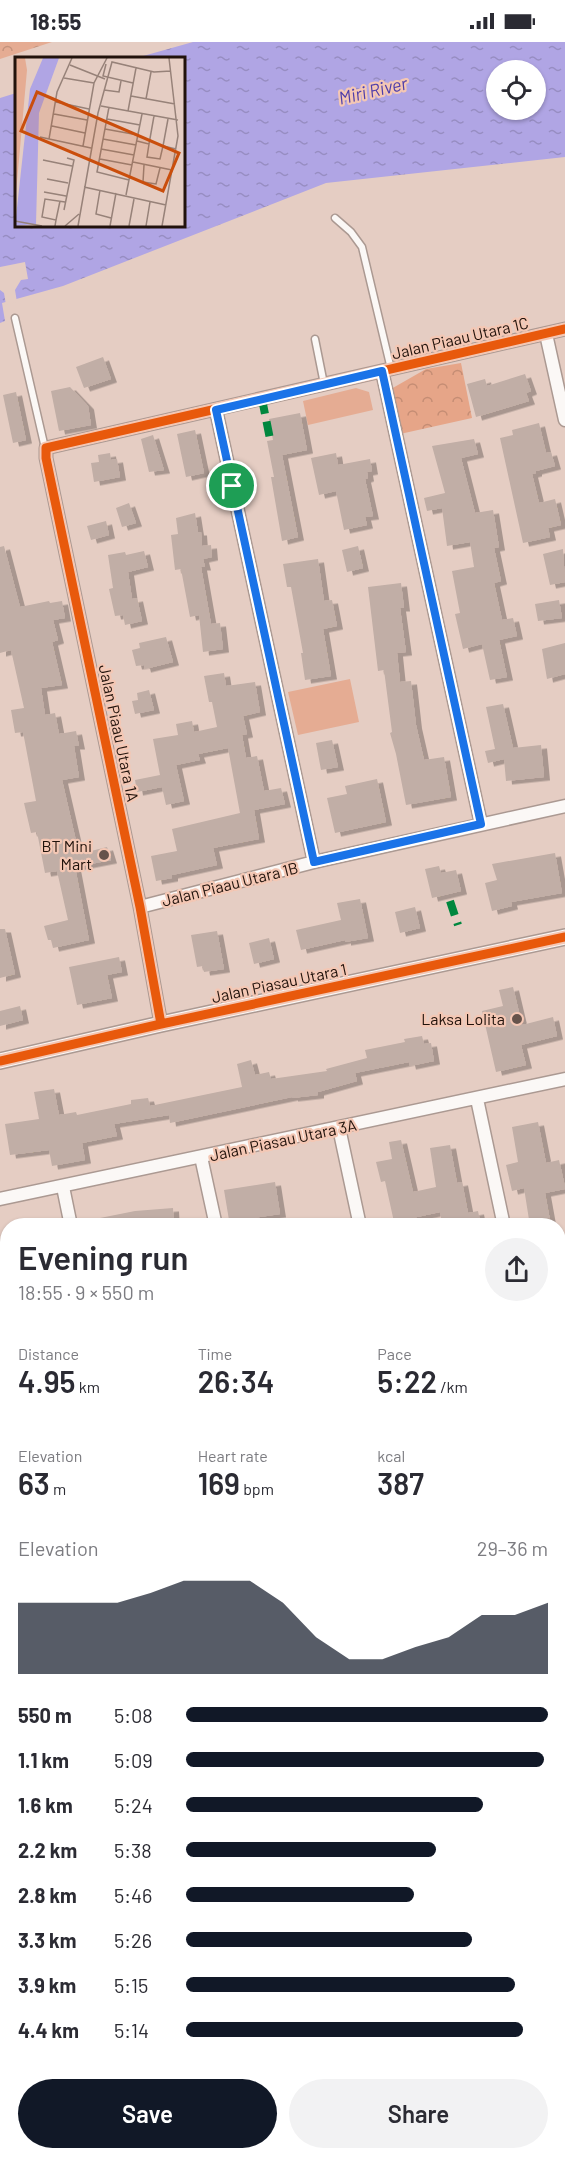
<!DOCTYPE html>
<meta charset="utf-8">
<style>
body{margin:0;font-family:Barlow,sans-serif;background:#f2f2f3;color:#2b2b33;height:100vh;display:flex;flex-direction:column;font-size:22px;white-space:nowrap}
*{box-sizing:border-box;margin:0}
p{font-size:20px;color:#7c7c81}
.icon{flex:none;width:33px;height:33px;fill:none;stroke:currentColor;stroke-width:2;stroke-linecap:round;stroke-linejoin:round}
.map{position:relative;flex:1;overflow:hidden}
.sheet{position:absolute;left:0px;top:1176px;width:566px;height:942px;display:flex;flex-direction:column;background:#fff;border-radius:24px 24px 0 0;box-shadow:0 2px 4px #0004}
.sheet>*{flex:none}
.controls{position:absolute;left:486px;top:18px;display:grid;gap:12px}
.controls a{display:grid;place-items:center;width:60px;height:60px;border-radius:50%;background:#fff;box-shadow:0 2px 4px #0004;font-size:30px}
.pin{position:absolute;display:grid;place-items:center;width:51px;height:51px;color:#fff;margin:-26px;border:3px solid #fff;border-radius:50%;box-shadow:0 2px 6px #0007}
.round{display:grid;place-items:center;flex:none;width:63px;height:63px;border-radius:32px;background:#f2f2f3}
.overview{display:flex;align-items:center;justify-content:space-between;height:102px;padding:0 18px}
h1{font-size:33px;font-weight:600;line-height:45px}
.stats{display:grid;grid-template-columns:repeat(3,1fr);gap:9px;height:102px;padding:6px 18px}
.stats div{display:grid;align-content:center}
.stats b{font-size:30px;font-weight:600}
.stats small{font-size:16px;font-weight:400}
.stats p{font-size:16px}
.chart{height:168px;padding:12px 18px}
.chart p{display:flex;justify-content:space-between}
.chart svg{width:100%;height:108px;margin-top:6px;fill:#111827;opacity:.7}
.primary-button{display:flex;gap:12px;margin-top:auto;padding:12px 18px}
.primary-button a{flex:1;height:69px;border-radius:36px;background:#111827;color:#fff;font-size:24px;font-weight:600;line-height:69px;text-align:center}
.primary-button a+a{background:#f2f2f3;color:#2b2b33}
ul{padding:0 18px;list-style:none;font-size:20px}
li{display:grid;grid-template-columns:96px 72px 1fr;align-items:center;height:45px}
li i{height:15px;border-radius:8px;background:#111827}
.status{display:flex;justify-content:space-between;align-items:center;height:42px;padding:0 30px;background:#fff;direction:ltr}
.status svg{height:16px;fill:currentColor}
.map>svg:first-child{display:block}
.green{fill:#e5ac93}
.forest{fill:url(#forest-crowns)}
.park{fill:url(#park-crowns)}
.water{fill:url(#water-ripples);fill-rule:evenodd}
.pier{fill:#e5cdc3}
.building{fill:#c1aea6;filter:url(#shadow)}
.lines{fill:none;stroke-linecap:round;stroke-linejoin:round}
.service-casing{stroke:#ab9992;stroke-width:9}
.minor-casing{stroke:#ab9992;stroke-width:15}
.tertiary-casing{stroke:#ab9992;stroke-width:18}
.service{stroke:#fbf8f6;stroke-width:6}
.minor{stroke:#fbf8f6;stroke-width:12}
.tertiary{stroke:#fbf8f6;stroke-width:15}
.quiet{stroke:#00873e;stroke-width:8;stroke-dasharray:15 8;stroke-linecap:butt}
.cycleway-casing{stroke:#f4c7b4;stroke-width:13}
.cycleway{stroke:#e8590c;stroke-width:9}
.route-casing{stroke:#fff;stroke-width:12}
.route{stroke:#1a73e8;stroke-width:8}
.poi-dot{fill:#66534b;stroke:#f4c7b4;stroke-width:2}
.labels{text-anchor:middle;stroke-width:4.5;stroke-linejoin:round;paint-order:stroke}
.street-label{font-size:16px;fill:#21120b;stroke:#f4c7b4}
.poi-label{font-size:16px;fill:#21120b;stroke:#f4c7b4;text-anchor:end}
.water-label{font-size:18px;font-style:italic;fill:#4f3eaa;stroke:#f4c7b4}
.inset-road{fill:none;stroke:#978279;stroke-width:1.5}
.view{fill:#ca4e0c;fill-opacity:0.15;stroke:#ca4e0c;stroke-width:3}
.inset-edge{fill:none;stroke:#21120b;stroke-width:3}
</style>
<div class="status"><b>18:55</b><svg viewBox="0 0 49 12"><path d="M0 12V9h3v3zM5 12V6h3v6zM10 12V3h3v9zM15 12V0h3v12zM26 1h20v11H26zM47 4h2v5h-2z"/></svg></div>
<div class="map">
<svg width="565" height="2118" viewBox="0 0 565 2118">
<defs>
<pattern id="forest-crowns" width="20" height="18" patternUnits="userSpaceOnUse" patternTransform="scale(1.5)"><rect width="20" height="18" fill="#e6a588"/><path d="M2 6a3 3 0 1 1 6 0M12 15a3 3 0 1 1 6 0" fill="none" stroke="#c58d74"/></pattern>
<pattern id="park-crowns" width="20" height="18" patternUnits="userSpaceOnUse" patternTransform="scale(1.5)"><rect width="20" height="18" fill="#e5ac93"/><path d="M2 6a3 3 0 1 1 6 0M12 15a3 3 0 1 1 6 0" fill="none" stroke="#c4937d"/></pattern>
<pattern id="water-ripples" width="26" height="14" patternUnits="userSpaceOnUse" patternTransform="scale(1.5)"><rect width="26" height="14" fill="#b0a5e4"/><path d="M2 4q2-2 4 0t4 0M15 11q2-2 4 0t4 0" fill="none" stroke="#978dc2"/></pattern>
<filter id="shadow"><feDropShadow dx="6" dy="3.5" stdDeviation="0" flood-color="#0004"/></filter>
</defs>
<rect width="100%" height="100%" fill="#e5cdc3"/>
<path class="green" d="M 356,346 L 369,350 L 373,368 L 308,383 L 303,359 Z
M 350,637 L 359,680 L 298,693 L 288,650 Z"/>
<path class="forest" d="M 461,321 L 472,376 L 400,392 L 391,347 L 426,327 Z"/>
<path class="park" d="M 0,0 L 52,0 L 0,17 Z"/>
<path class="water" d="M 193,0 L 565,0 L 565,115 L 326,141 L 63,244 L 2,261 L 5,279 L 0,281 L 0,56 L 16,51 L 16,183 L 183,183 L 183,16 L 136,16 ZM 496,28 L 536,28 L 536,68 L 496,68 Z"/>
<path class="pier" d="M 25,220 L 28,237 L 21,238 L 15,248 L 17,260 L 6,263 L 4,251 L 0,248 L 0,225 Z"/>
<path class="building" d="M 103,315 L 111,337 L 84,346 L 76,325 Z
M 525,332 L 531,349 L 526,351 L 529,359 L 476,375 L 467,342 L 485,337 L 487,344 Z
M 70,345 L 88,364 L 91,383 L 59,389 L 51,349 Z
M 16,350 L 26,398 L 13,401 L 3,353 Z
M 300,371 L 307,408 L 282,413 L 298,495 L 282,499 L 271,435 L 274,435 L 267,399 L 273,398 L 269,377 Z
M 539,381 L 546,411 L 551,410 L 555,424 L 536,429 L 536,431 L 532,432 L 539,461 L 555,457 L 561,483 L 548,486 L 550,495 L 523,501 L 500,396 L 513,393 L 512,388 Z
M 195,388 L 204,431 L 186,435 L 177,392 Z
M 153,393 L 164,428 L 149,430 L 141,397 Z
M 474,397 L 478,412 L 461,416 L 475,471 L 493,468 L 499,505 L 494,506 L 501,539 L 494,541 L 502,578 L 513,576 L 517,594 L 499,598 L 507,635 L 490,638 L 482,602 L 463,607 L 455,572 L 460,571 L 452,529 L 474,525 L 470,500 L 447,504 L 442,466 L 427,469 L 424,456 L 445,451 L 432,404 Z
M 110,411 L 111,418 L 117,417 L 120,435 L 94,440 L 91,421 L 99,420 L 98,413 Z
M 336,411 L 338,423 L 370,417 L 372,429 L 367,430 L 368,436 L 365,437 L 373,474 L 365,475 L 367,483 L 344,488 L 336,449 L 319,453 L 311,416 Z
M 129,461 L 136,481 L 122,485 L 116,466 Z
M 195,471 L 198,490 L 201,490 L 202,504 L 211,503 L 212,515 L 203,517 L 205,525 L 201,525 L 211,582 L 220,581 L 223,607 L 203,610 L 199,573 L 190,575 L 181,527 L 175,528 L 171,493 L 178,492 L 176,476 Z
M 106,479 L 109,493 L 91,498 L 87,484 Z
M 4,504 L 20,565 L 49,559 L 50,561 L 62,559 L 65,576 L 53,578 L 58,598 L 52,600 L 62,643 L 41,646 L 45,673 L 55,671 L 59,692 L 76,689 L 79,704 L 74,704 L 79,735 L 62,738 L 79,812 L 107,805 L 111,818 L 75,825 L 89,898 L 53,906 L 51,898 L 48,898 L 44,884 L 68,878 L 57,829 L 45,831 L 37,790 L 31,791 L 24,761 L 36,759 L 23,690 L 15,691 L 11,668 L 24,666 L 11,608 L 0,611 L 0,505 Z
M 358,504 L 363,526 L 347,530 L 342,508 Z
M 563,507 L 565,540 L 550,543 L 543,512 Z
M 144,509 L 148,525 L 128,530 L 132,557 L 137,556 L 142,579 L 125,583 L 123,573 L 115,574 L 109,547 L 113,546 L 108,513 L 125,510 L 126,513 Z
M 318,517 L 324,559 L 332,558 L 337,584 L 323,587 L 331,634 L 305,638 L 301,611 L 303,611 L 291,545 L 287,545 L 283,522 Z
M 401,541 L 404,566 L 400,566 L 406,610 L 397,611 L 400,640 L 411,639 L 416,683 L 424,718 L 444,715 L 451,755 L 406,763 L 396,712 L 390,691 L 392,690 L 384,628 L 378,629 L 368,545 Z
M 559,558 L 562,576 L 538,579 L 535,562 Z
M 166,595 L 173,620 L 145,627 L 144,623 L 136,624 L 132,608 L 140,606 L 139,601 Z
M 565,601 L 565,632 L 547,637 L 542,607 Z
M 224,631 L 226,644 L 255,640 L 260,670 L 243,674 L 247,692 L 242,693 L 246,716 L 257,714 L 264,749 L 281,746 L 285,762 L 254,768 L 259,797 L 213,806 L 217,823 L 172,833 L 172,836 L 156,839 L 151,814 L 177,809 L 172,787 L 240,771 L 228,706 L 198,712 L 200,718 L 176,723 L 184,759 L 166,763 L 162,745 L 137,750 L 135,738 L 160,733 L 153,697 L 178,693 L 176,682 L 192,679 L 194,690 L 217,685 L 212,660 L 209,660 L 204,634 Z
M 149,648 L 154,668 L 135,672 L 132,659 L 138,658 L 137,651 Z
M 503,662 L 513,706 L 541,703 L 544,735 L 506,739 L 504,717 L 488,721 L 485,709 L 495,707 L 486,665 Z
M 332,698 L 338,725 L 321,728 L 316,701 Z
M 377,737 L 386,780 L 335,791 L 327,756 L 347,752 L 345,744 Z
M 555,811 L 562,851 L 511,860 L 512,864 L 492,869 L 485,841 L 497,838 L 492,822 Z
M 439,824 L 441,831 L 456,828 L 461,849 L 432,856 L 425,827 Z
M 360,857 L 368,896 L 345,900 L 345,898 L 301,908 L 296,888 L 341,878 L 337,861 Z
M 415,865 L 420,886 L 400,891 L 395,870 Z
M 0,887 L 5,887 L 15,932 L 0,936 Z
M 217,889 L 224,927 L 204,930 L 203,924 L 197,925 L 191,893 Z
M 269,896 L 274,917 L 254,922 L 249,901 Z
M 119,915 L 122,930 L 107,933 L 112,956 L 77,963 L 69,925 Z
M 513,945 L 522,983 L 553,975 L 557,994 L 521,1003 L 526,1023 L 496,1030 L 482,969 L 503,964 L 499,948 Z
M 20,964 L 23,978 L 0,984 L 0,969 Z
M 422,994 L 424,1002 L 431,1001 L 434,1019 L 410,1024 L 409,1020 L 355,1031 L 357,1039 L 318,1050 L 318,1053 L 292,1056 L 292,1055 L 170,1081 L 169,1073 L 114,1082 L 117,1094 L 82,1101 L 85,1118 L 52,1124 L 49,1108 L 10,1113 L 5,1082 L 39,1077 L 34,1050 L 54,1047 L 59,1073 L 76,1070 L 77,1073 L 131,1062 L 131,1058 L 148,1056 L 150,1064 L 242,1045 L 237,1022 L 251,1018 L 255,1033 L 269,1030 L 271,1037 L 327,1029 L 326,1027 L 367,1016 L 365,1008 L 405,1000 L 404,997 Z
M 538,1080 L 546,1121 L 559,1118 L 565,1145 L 565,1147 L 545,1151 L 551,1184 L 530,1184 L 524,1146 L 512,1149 L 506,1123 L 518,1120 L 512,1085 Z
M 401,1098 L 413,1150 L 436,1145 L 430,1106 L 450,1103 L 457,1141 L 462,1140 L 468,1171 L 478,1169 L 481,1184 L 435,1184 L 434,1178 L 441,1176 L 440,1170 L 394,1180 L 385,1139 L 381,1140 L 376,1120 L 392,1117 L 389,1100 Z
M 275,1140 L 280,1172 L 253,1176 L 254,1180 L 230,1184 L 224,1148 Z
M 173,1166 L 174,1184 L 90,1184 L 90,1178 L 135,1169 Z"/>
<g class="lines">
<g class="service-casing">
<path id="service" d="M 335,176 L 351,190 L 362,205 L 391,327
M 15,276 L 45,406
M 315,297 L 324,342
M 558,1673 L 565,1672
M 558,1878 L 565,1876"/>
</g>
<g class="minor-casing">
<path id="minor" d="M 546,292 L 565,378
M 382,329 L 481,782
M 216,368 L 314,820
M 140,865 L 314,820 L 565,764
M 161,982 L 140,865 L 46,416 L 46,406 L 565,287
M 477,1057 L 504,1184
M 339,1086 L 360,1184
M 201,1115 L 216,1184
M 63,1145 L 71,1184
M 0,1157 L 565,1037
M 558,1430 L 565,1462
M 0,1458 L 8,1456
M 558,1501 L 565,1499
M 0,1620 L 8,1618
M 8,1805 L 5,1810 L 8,1821
M 308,2110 L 310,2118"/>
</g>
<g class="tertiary-casing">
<path id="tertiary" d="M 0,1019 L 161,982 L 565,895
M 558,2063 L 565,2062
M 321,2118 L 355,2110"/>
</g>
<use href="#service" class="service"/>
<use href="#minor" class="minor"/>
<use href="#tertiary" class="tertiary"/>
<path class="quiet" d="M 262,357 L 270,397
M 450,859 L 458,883"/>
<g class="cycleway-casing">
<path id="cycleway" d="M 161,982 L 140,865 L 46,416 L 46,406 L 565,287
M 0,1019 L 161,982 L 565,895"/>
</g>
<use href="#cycleway" class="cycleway"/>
</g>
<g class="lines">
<g class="route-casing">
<path id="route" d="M 382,329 L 481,782 L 314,820 L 216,368 Z"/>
</g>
<use href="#route" class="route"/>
</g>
<g class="poi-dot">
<circle cx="104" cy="813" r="6"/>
<circle cx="517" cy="977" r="6"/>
</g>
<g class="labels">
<g class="street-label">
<text transform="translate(460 296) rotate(-13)" y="6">Jalan Piaau Utara 1C</text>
<text transform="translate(119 691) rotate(78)" y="6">Jalan Piaau Utara 1A</text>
<text transform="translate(230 842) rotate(-14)" y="6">Jalan Piaau Utara 1B</text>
<text transform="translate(279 941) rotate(-12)" y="6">Jalan Piasau Utara 1</text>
<text transform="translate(283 1098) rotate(-12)" y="6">Jalan Piasau Utara 3A</text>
</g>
<g class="poi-label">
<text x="92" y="810">BT Mini<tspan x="92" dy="18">Mart</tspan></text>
<text x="505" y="983">Laksa Lolita</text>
</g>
<g class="water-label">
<text transform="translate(373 49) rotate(-13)" y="6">Miri River</text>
</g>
</g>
<g transform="translate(15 15)">
<rect width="170" height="170" fill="#e5cdc3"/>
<path d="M 0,1 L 10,1 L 12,13 L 0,147 Z" fill="#e5ac93"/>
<path d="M 28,1 L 44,1 L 24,56 L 21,167 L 0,169 L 15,32 Z" fill="#b0a5e4"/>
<path class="inset-road" d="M 91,7 L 88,19 L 118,26M 55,8 L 90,22M 49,21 L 79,26M 89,33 L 104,35 L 106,24M 116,39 L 160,47M 131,42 L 136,15M 41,45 L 74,52M 86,49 L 163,63M 94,50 L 82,115 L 114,123M 113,54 L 121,11M 39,57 L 72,63M 92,62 L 125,68M 37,69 L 70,76M 90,72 L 123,78M 25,80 L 76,91M 34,82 L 42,35 L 57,1M 88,82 L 121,88M 122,84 L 134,87 L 132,100 L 145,102 L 148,89 L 161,92M 134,87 L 139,59M 68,89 L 79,26 L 92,1M 148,89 L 153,62M 86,92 L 119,98M 85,102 L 117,108M 28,103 L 57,109M 118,105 L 157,113M 129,108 L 128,125 L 141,127 L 145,111M 32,122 L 53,126M 69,130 L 151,148M 85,133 L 81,157 L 96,161M 29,135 L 51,139M 111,138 L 127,57M 49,153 L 59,103 L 52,101M 41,163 L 45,144M 0,164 L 27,169M 40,169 L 41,163 L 27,160 L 30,142 L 50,145M 50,169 L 64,157M 63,169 L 83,56 L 97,5 L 139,15 L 156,14M 95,169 L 101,136M 114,169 L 119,142M 131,169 L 135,145M 147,169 L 163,79 L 154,1"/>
<path class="view" d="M 22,35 L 164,96 L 148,134 L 6,74 Z"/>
<rect width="170" height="170" class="inset-edge"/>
</g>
</svg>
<div class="controls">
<a><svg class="icon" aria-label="locate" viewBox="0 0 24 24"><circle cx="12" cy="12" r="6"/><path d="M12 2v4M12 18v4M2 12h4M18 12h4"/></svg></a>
</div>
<div class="pin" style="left:232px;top:444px;background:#1e9e55"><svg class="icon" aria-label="arrive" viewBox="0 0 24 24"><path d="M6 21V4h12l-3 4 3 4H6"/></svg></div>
<section class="sheet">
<div class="overview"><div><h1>Evening run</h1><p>18:55 · 9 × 550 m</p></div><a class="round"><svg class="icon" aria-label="share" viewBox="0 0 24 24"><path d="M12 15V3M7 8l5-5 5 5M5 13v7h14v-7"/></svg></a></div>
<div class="stats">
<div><p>Distance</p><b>4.95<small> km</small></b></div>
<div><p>Time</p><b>26:34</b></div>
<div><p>Pace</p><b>5:22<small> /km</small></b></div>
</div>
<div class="stats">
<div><p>Elevation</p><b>63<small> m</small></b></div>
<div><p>Heart rate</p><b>169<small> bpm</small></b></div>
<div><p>kcal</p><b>387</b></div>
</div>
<div class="chart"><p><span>Elevation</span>29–36 m</p>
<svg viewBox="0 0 160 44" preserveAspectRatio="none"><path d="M0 44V15L10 15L20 15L30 15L40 11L50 6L60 6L70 6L80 15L90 29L100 38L110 38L120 33L130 29L140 20L150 20L160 15V44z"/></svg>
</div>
<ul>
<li><b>550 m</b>5:08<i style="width:100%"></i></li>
<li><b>1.1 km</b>5:09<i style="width:99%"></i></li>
<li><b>1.6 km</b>5:24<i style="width:82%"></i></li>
<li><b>2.2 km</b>5:38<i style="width:69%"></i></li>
<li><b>2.8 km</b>5:46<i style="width:63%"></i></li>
<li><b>3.3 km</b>5:26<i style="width:79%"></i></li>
<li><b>3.9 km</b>5:15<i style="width:91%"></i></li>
<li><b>4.4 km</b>5:14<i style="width:93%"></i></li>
</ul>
<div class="primary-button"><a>Save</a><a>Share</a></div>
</section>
</div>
